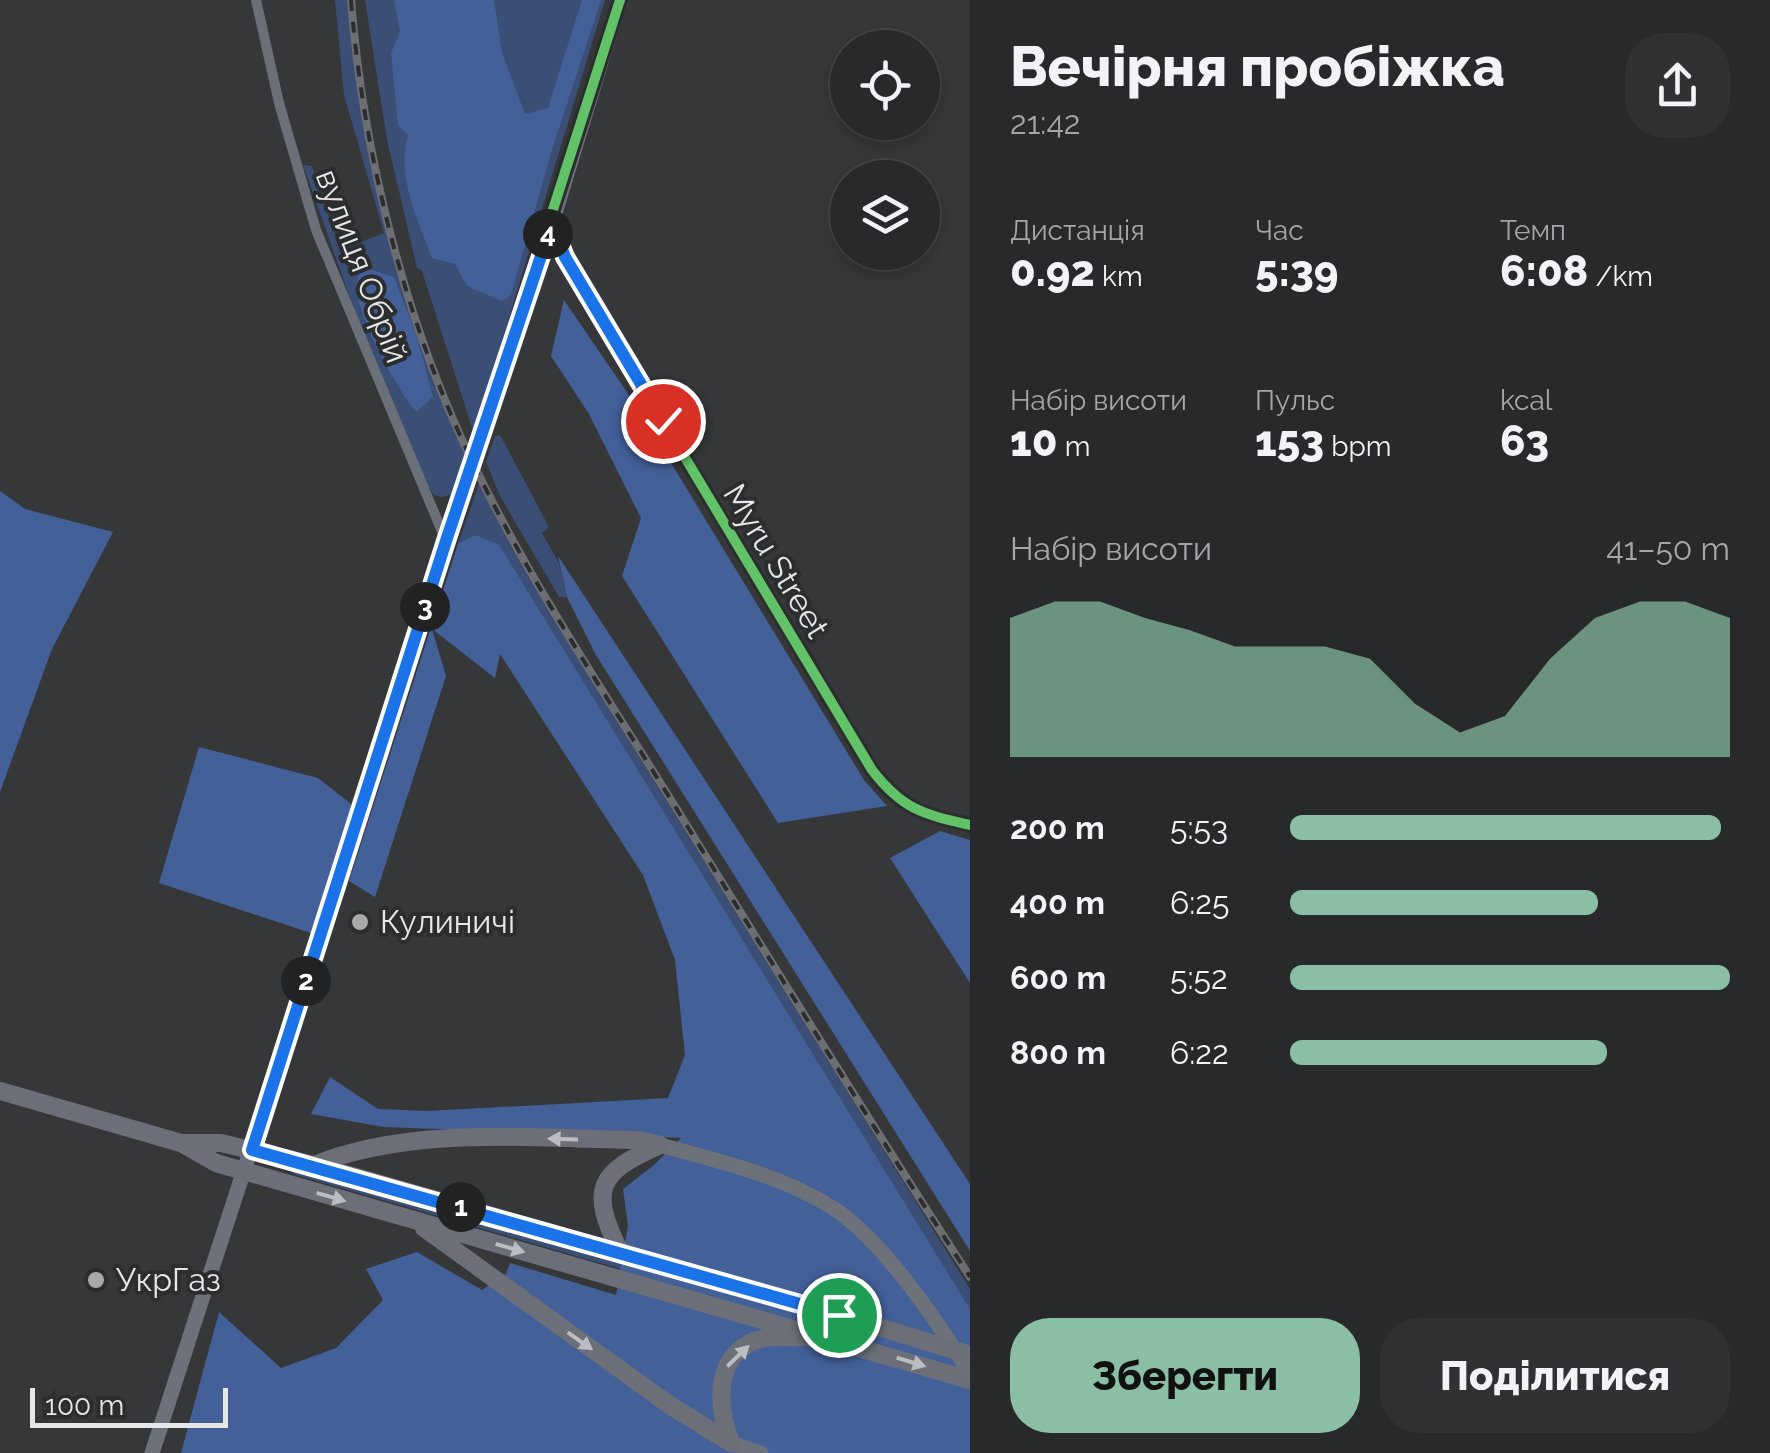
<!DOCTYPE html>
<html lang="uk">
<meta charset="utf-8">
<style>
body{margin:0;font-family:Raleway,sans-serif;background:#303133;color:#f1f3f6;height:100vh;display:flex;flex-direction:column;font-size:38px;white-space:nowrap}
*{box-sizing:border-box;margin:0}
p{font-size:32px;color:#a5a6a9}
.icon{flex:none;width:55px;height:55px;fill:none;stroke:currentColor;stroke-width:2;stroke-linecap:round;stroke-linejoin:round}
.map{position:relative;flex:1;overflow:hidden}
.sheet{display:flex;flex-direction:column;background:#28292b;width:800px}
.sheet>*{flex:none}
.controls{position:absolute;left:830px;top:30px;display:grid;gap:20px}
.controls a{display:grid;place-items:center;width:110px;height:110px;border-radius:50%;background:#28292b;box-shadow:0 5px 15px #0003,0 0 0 2px #444547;font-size:50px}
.scale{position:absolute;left:30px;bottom:25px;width:198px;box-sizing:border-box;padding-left:10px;border:5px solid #e6e7e9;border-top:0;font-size:28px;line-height:35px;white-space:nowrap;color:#e6e7e9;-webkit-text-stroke:8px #2b2d2f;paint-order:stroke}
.pin{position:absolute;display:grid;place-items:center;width:85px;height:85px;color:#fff;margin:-42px;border:5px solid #fff;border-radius:50%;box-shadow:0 2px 10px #0007}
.km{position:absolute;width:50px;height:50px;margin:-25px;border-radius:50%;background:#222;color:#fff;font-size:28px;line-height:50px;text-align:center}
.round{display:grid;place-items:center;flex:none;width:105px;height:105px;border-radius:40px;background:#303133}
.head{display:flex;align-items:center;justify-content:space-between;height:170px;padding:0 40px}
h1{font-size:55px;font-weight:800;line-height:75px}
.stats{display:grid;grid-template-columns:repeat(3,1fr);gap:15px;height:170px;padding:10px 40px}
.stats div{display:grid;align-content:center}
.stats b{font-size:42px;font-weight:800}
.stats small{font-size:28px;font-weight:400}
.stats p{font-size:28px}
.chart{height:280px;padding:20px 40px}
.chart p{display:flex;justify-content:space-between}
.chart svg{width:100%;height:180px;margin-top:10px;fill:#8abfa5;opacity:.7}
.primary-button{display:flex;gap:20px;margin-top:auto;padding:20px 40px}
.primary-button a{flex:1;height:115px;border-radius:40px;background:#8abfa5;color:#111;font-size:40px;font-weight:800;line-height:115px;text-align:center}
.primary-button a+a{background:#303133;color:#f1f3f6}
ul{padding:0 40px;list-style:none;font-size:32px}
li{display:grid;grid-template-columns:160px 120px 1fr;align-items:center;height:75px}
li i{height:25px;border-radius:12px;background:#8abfa5}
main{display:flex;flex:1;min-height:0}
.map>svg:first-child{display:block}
.green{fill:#3b4e75}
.forest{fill:#446099}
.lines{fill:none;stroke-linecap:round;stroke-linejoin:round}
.street{stroke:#6b6f77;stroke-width:10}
.secondary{stroke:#6d727a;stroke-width:15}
.primary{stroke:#6c6f77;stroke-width:18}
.rail-casing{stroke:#6c6e72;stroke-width:8}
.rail{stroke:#2b2d2f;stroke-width:4;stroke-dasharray:11;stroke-linecap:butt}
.primary-bridge{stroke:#6c6f77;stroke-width:18}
.cycleway-casing{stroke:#2b2d2f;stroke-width:16}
.cycleway{stroke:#61c268;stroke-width:10}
.oneway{fill:#bbbdc1}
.route-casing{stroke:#fff;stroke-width:20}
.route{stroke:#1a73e8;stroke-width:12}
.poi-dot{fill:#a8a9ab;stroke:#2b2d2f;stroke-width:4}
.labels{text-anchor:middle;stroke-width:8;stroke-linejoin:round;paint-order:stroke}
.street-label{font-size:32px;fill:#e6e7e9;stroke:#2b2d2f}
.poi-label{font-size:32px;fill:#e6e7e9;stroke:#2b2d2f;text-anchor:start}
</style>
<main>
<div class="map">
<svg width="970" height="1453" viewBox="0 0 970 1453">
<rect width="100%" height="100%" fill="#363739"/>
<path class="green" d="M 335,0 L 348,0 L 359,94 L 391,230 L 441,390 L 466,453 L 456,493 L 442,497 L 434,495 L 425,482 L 356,315 L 303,165 L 312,166 L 340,250 L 384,233 L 344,95 Z
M 365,0 L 605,0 L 474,434 L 422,271 L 417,268 L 387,140 Z
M 500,435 L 549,527 L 542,533 L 559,563 L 567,597 L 559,597 L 500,496 L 486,462 L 495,436 Z
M 479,484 L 615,718 L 970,1289 L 970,1320 L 458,544 Z
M 295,1168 L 788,1313 L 786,1317 L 293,1174 Z"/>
<path class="forest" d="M 394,0 L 494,0 L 502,53 L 525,114 L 548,108 L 582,0 L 601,0 L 551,153 L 511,295 L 502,301 L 467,286 L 455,264 L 432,258 C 417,217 397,179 408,135 L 398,125 L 391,53 L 400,32 Z
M 362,267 L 394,277 L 417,337 L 433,397 L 416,412 C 395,385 361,324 356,290 C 355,283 359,274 362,267 Z
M 564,300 L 637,407 L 864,780 L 887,806 L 778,823 L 622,576 L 641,518 L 589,414 L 551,356 Z
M 0,491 L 25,509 L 113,532 L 52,649 L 0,792 Z
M 475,535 L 499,545 L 970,1309 L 970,1453 L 181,1453 L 219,1312 L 281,1368 L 336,1348 L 383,1300 L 366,1269 L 417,1252 L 482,1290 L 506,1274 L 510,1263 L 616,1295 L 628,1226 L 623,1189 L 654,1165 L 681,1138 L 384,1127 L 311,1114 L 330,1077 L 378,1109 L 427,1111 L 668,1098 L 685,1055 L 675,960 L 643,875 L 500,654 L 495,678 L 432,629 L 446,676 L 375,897 L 349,881 L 458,544 Z
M 558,556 L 970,1184 L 970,1251 L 596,655 L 567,597 Z
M 199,747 L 318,778 L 355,807 L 320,936 L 159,883 Z
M 940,831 L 970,840 L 970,983 L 890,858 Z"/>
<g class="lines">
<path class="street" d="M 256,0 L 279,103 L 316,230 L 446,541"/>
<path class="secondary" d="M 552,223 L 565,257 L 872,770 C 903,810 923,814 970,825
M 660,1145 C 718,1161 781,1175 833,1208 C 883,1240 938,1323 970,1373
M 731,1443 L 761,1453
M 152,1453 L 552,223 L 620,0"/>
<path class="primary" d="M 0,1091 L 181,1143 L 216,1163 L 970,1380
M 181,1143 L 221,1143 L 314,1165 L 859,1321
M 314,1165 C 414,1125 534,1139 639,1140 L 660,1145
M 424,1228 L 668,1404 L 731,1443
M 620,1252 C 589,1189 597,1173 660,1145
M 731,1442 C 715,1404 714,1347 766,1338 C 779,1336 794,1338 807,1337"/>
<g class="rail-casing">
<path id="rail" d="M 351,0 C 363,154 406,326 474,465 C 535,592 616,710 689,829 C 782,979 874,1129 970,1277"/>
</g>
<use href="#rail" class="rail"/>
<path class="primary-bridge" d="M 859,1321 L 970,1355"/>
<g class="cycleway-casing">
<path id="cycleway" d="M 552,223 L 565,257 L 872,770 C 903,810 923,814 970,825
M 252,1151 L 620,0"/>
</g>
<use href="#cycleway" class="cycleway"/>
</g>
<defs><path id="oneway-solid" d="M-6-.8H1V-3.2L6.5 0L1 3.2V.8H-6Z" transform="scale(2.5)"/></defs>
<g class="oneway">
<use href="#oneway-solid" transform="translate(563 1139) rotate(-178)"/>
<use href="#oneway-solid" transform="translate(331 1197) rotate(16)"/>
<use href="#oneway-solid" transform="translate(510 1248) rotate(16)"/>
<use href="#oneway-solid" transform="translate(580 1341) rotate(35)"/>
<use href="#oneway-solid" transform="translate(738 1356) rotate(-44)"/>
<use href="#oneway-solid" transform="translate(911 1362) rotate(17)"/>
</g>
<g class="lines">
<g class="route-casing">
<path id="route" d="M 663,421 L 565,257 L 552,223 L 446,541 L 252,1150 L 839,1315"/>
</g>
<use href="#route" class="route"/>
</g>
<g class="poi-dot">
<circle cx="360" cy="922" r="10"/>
<circle cx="96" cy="1280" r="10"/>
</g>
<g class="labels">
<g class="street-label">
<text transform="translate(362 266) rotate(69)" y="11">вулиця Обрій</text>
<text transform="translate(776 561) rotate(59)" y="11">Myru Street</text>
</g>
<g class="poi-label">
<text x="380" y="933">Кулиничі</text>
<text x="116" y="1291">УкрГаз</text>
</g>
</g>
</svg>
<div class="controls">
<a><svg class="icon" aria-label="locate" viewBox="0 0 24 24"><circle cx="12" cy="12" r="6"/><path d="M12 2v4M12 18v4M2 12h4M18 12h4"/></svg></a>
<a><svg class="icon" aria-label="layers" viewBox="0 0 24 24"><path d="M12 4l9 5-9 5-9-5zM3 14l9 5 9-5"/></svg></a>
</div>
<div class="scale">100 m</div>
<div class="pin" style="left:839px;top:1315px;background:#1e9e55"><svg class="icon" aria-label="arrive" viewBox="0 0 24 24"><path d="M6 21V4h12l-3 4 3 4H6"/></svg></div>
<div class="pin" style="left:663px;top:421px;background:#d93025"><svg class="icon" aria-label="check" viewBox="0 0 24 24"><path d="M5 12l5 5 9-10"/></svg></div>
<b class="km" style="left:461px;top:1207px">1</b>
<b class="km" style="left:306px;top:981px">2</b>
<b class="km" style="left:425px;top:607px">3</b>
<b class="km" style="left:548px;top:234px">4</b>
</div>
<section class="sheet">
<div class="head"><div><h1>Вечірня пробіжка</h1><p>21:42</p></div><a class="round"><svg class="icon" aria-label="share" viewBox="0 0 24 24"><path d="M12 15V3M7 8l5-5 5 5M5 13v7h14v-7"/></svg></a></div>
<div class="stats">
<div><p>Дистанція</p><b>0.92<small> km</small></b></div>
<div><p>Час</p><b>5:39</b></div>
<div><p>Темп</p><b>6:08<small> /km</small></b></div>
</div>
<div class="stats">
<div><p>Набір висоти</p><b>10<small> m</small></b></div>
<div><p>Пульс</p><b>153<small> bpm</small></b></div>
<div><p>kcal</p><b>63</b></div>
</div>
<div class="chart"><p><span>Набір висоти</span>41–50 m</p>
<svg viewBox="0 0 160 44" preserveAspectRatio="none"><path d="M0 44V10L10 6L20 6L30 10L40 13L50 17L60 17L70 17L80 20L90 31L100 38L110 34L120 20L130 10L140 6L150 6L160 10V44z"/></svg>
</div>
<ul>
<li><b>200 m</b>5:53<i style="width:98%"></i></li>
<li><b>400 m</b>6:25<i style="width:70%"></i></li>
<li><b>600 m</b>5:52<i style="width:100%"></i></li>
<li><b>800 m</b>6:22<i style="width:72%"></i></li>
</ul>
<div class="primary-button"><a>Зберегти</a><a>Поділитися</a></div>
</section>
</main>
